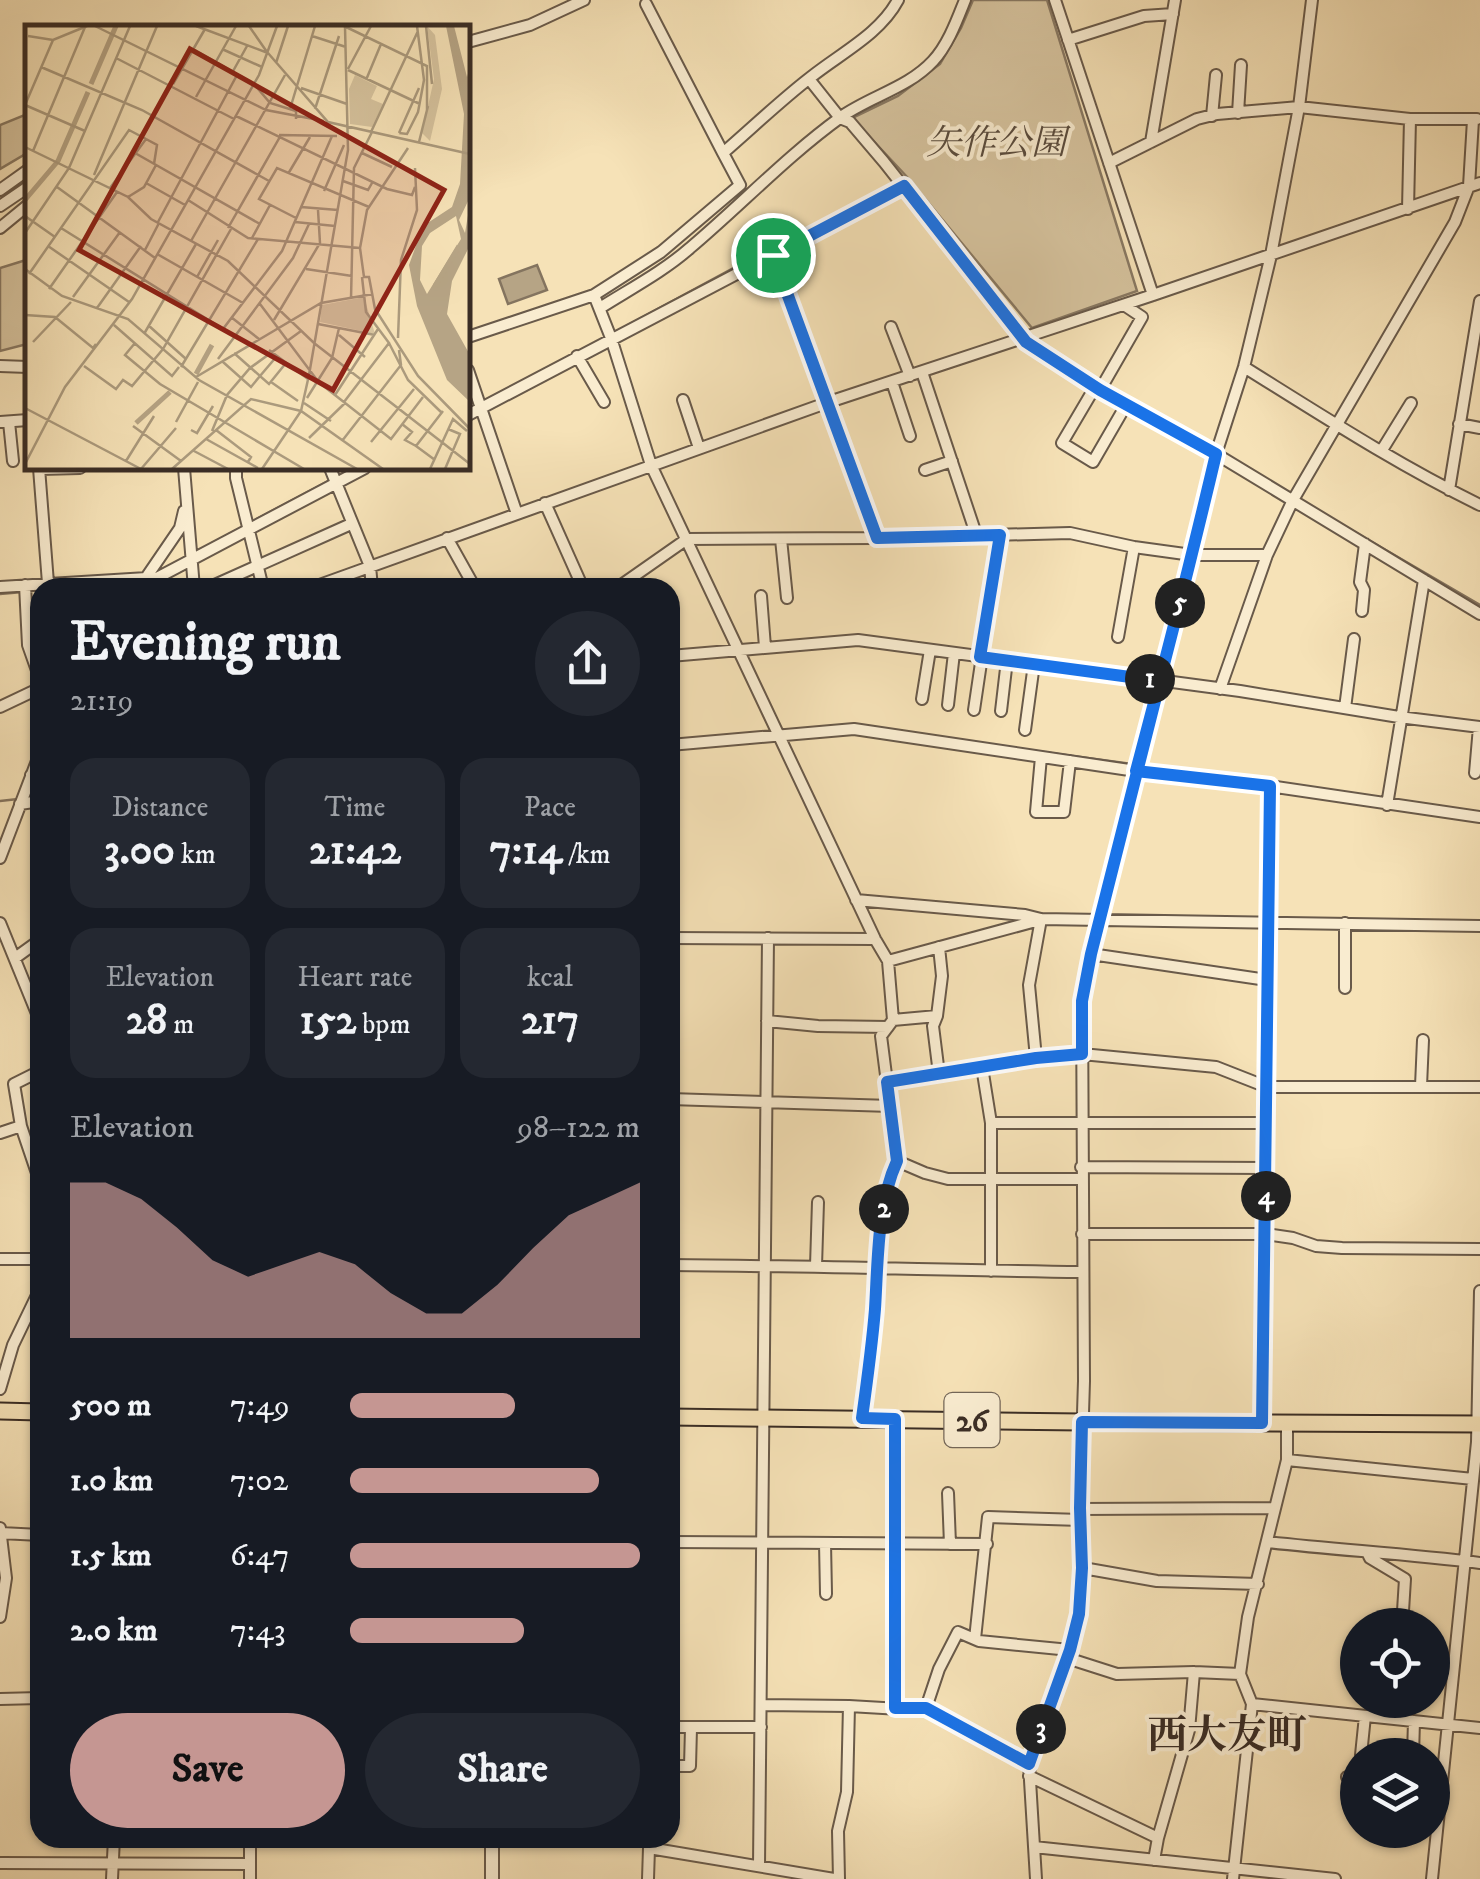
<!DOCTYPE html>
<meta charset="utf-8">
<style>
body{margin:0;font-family:"IM FELL DW Pica","Noto Serif JP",serif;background:#242831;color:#f1f3f6;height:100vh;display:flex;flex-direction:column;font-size:38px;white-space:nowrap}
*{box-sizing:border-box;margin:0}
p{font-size:32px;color:#9ea1a6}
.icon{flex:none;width:55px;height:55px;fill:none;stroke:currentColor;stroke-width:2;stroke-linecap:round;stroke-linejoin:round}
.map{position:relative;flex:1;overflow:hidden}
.sheet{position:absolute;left:30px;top:578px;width:650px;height:1270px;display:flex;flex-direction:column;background:#171b24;border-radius:30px;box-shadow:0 2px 8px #0004}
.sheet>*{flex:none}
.tools{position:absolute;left:1340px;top:1608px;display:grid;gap:20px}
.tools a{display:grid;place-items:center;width:110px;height:110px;border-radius:50%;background:#171b24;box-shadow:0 2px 8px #0004;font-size:50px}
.pin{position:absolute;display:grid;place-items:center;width:85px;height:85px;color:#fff;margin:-42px;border:5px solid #fff;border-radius:50%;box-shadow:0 2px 10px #0007}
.km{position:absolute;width:50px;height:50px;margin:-25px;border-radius:50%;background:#222;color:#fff;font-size:28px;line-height:50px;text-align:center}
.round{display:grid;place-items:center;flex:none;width:105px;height:105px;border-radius:52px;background:#242831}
.summary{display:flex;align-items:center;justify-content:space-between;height:170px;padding:0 40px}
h1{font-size:55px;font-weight:800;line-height:75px}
.metrics{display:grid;grid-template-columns:repeat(3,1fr);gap:15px;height:170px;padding:10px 40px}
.metrics div{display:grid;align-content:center;border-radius:25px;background:#242831;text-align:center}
.metrics b{font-size:42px;font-weight:800}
.metrics small{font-size:28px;font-weight:400}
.metrics p{font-size:28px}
.chart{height:280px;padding:20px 40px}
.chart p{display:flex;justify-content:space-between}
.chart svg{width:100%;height:180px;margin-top:10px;fill:#c59692;opacity:.7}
.cta{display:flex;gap:20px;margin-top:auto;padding:20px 40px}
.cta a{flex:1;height:115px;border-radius:60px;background:#c59692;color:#111;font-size:40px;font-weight:800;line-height:115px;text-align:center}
.cta a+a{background:#242831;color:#f1f3f6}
ul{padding:0 40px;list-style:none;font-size:32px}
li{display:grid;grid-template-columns:160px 120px 1fr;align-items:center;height:75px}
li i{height:25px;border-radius:12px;background:#c59692}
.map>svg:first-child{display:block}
.green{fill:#d6c39e;stroke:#887862;stroke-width:2.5}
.water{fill:#b6a485;stroke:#84745f;stroke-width:2.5}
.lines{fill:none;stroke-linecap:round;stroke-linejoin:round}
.stream{stroke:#84745f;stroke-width:2.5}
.minor-casing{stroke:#695a4a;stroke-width:14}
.tertiary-casing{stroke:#695a4a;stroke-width:16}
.primary-casing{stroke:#3a2d25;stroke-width:19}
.minor{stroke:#f9ecd0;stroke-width:10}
.tertiary{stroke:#f9ecd0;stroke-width:12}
.primary{stroke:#f6e2b7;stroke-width:15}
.route-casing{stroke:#fff;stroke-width:20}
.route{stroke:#1a73e8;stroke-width:12}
.labels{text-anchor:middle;stroke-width:8;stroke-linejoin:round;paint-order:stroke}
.shield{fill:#f9ecd0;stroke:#736658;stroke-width:2.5}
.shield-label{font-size:32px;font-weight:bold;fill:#3a2d25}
.park-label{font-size:35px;font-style:italic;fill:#594b3d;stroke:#f9ecd0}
.quarter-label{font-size:40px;font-weight:bold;fill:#3a2d25;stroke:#f9ecd0}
.inset-river{fill:none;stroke:#b6a485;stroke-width:5}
.inset-road{fill:none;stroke:#ab9a7d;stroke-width:2.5}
.view{fill:#8f2418;fill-opacity:0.15;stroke:#8f2418;stroke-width:5}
.inset-edge{fill:none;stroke:#3a2d25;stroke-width:5}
</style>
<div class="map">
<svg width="1480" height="1879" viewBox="0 0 1480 1879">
<rect width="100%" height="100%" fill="#f6e2b7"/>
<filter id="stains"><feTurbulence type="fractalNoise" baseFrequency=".002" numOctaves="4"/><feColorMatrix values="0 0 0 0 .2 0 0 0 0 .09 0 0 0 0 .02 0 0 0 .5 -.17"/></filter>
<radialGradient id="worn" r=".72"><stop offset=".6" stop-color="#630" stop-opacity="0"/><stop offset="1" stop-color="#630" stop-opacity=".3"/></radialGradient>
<path class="green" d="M 973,0 L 1047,0 L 1137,291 L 1032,328 L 908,178 L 852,118 L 898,96 L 940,64 L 961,28 Z
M 27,114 L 27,153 L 0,169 L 0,125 Z
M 26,260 L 27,344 L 0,351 L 0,268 Z"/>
<path class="water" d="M 537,265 L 547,290 L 508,304 L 499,279 Z"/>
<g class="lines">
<path class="stream" d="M 615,332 L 828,217 L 894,185
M 1035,340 L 1066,362
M 593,344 L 608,336
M 482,402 L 506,389
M 339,475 L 354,468
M 251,522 L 332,479
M 1348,528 L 1480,605
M 212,543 L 244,526
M 31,591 L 40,590
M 0,594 L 23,592
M 1021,749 L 1132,764
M 1143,765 L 1181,770
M 0,801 L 18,799
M 1459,809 L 1480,812"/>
<g class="minor-casing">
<path id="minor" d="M 1055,0 L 1153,295
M 646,4 L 723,153
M 1068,40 L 1144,16 L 1173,14
M 468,42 L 530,25 L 584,0
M 809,79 L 840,118 L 850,122 L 884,162 L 1026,342 L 1100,390 L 1216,454 L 1480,614
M 1238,113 L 1241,65
M 1212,116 L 1216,75
M 1151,142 L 1175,0
M 1109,163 L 1197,119 L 1217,114 L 1299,107 L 1410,119 L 1477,119
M 0,190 L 28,170
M 0,206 L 28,187
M 1408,209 L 1410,119
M 0,228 L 28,205
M 773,255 L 877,538
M 594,295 L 611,338 L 651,465 L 875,939 L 888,961 L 893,1020 L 881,1036 L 897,1161 C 877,1205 878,1261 874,1309 C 872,1346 867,1382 861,1418
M 600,308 C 630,289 664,271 690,248 C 741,205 787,156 841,117 C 871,96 908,88 933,61 C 948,45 957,20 965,0
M 891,327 L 910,376
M 468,337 L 594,295 L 661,252 L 740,185 L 723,153 C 752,128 781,100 811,77 C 841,53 880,34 898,0
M 577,356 L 604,402
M 0,366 L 28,367
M 1244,367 C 1321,415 1398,465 1480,505
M 468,370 L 517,514
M 922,372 L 976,534
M 892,382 L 910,436
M 1095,387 L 1062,443 L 1093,462 L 1126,405
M 1100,390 L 1142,317 L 1124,305
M 683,400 L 699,448
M 468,415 L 904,186
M 0,422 L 28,420
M 9,422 L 13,461
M 1459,424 L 1480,428
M 1382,450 L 1411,403
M 39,468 L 48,583
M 184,468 L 194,588
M 236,468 L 236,478 L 263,588
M 330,468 L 370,566 L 372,588
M 40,469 L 80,468
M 925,470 L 952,461
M 1449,490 L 1480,301
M 545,503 L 583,588
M 447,538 L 475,588
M 781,539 L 787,598
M 25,585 L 28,645 L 40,679
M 0,587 L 147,578 L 155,579 L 365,468
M 139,588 L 180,528 L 184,511
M 208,588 L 351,524
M 311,588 L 829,402 L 1153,295 L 1480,183
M 617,588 L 687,539 L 877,538 L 1070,533 L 1134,547 L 1192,555 L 1267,555
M 761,596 L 765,647
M 1362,611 L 1364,590 L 1360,582 L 1365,544
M 1118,637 L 1134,547
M 670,656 L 858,640 L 1240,691 L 1399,717 L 1480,727
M 1220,689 L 1267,555 L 1293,500 L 1455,222 L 1469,186 L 1473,120
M 922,699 L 930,650
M 948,705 L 954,653
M 0,707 L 40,688
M 1345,708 L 1354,639
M 974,710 L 1000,535
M 1001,711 L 1007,660
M 1025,730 L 1034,664
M 670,745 L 854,729 L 1136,771 L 1228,780 L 1480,817
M 1041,757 L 1036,812 L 1064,812 L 1070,761
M 1475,773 L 1479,727
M 31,775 L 40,794
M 20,804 L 40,801
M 1387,805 L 1424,580
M 0,858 L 40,753
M 856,900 L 1025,915 L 1041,919 L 1480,926
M 0,923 L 40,1021
M 1345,923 L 1345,988
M 670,938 L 875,939
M 1091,954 L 1267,980
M 15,958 L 40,940
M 888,961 L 1036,921
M 893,1020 L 937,1016
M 767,1021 L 818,1026 L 888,1027
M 1036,1058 L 1029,985 L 1041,919
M 982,1067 L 991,1123 L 991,1271
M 40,1071 L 14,1084 L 21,1126 L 40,1182
M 939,1074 L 933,1026 L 937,1016 L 942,976 L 939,947
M 887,1081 L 1036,1058 L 1082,1054 L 1216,1067 L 1267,1087 L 1480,1087
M 1421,1086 L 1423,1040
M 670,1099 L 891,1106
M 991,1123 L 1266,1123
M 0,1133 L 21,1126
M 897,1161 L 925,1173 L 948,1179 L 1082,1179
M 1081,1167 L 1266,1168
M 1082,1234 L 1266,1234 L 1293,1238 L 1316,1246 L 1342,1248 L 1480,1249
M 0,1259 L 40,1259
M 670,1265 C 807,1266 945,1270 1082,1272
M 816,1266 L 818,1202
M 0,1389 L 13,1345 L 40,1289
M 1262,1423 L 1270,786
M 1287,1460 L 1473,1479
M 948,1493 L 950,1544
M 1080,1509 L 1274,1508
M 0,1528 L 6,1578 L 0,1617
M 1,1533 L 40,1535
M 670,1542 L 987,1544
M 1267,1542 C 1338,1550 1409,1554 1480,1563
M 825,1543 L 826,1594
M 1367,1552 L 1370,1558 L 1405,1579 L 1403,1611
M 1083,1568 L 1157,1581 L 1258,1584
M 975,1639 L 988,1517 L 1081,1520
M 1067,1658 L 1117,1674 L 1194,1672 L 1240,1674
M 0,1699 L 40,1698
M 1252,1704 L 1480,1728
M 761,1705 L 849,1706 L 900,1709 L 926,1708 L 1029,1764
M 895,1708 L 895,1419
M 926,1708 L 939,1669 L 958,1632 L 979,1641 L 1070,1650
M 670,1727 L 761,1727
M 1361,1755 L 1365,1716
M 1413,1755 L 1414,1721
M 670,1766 L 690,1766 L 691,1728
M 1029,1776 L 1158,1838
M 1347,1777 L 1358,1778
M 649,1838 L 649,1848 L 834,1879
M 1034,1847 L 1335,1879
M 1154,1860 L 1158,1838 L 1189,1730 L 1194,1672
M 0,1863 L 250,1864
M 759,1866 L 768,938
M 112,1879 L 114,1838
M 250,1879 L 250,1838
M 648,1879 L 649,1848
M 839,1879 L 838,1831 L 847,1792 L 849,1706
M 1036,1879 L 1029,1764 L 1070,1650 L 1079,1614 L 1083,1568 L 1080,1509 L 1084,1381 L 1082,1001 L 1098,920 L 1216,454 L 1244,367 L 1271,255 L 1299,107 L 1312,0
M 1233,1879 L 1252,1704 L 1240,1674 L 1248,1617 L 1287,1460 L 1287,1422
M 1432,1879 L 1477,1442 L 1480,1291"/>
</g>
<g class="tertiary-casing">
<path id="tertiary" d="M 492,1879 L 492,1838"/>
</g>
<g class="primary-casing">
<path id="primary" d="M 0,1411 L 40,1412
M 670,1417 L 1082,1422 L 1480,1424"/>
</g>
<use href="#minor" class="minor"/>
<use href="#tertiary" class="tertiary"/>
<use href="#primary" class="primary"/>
</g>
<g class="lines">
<g class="route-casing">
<path id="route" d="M 773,255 L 877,538 L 1000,535 L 980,657 L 1160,681 L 1091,954 L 1082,1001 L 1082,1054 L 1036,1058 L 887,1082 L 897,1161 C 877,1205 878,1261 875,1309 C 872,1346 867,1382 862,1418 L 895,1419 L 895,1708 L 926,1708 L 1029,1764 L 1070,1650 L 1079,1614 L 1082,1568 L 1080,1508 L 1082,1422 L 1262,1423 L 1270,786 L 1136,771 C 1164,666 1191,560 1216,454 L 1100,390 L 1026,342 L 904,186 L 773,255"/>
</g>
<use href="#route" class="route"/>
</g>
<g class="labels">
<rect class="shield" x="944.5" y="1393" width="55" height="54" rx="8"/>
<g class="shield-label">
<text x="972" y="1431">26</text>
</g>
<g class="park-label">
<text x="996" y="154">矢作公園</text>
</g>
<g class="quarter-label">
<text x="1227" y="1748">西大友町</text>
</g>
</g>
<g transform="translate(25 25)">
<rect width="445" height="445" fill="#f6e2b7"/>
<path d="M 402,1 L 410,10 L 417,64 L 405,116 L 397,108 L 409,54 ZM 330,50 L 352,61 L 346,74 L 358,79 L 347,102 L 325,99 L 324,64 ZM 339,272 L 350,309 L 295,297 L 297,280 Z" fill="#d6c39e"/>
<path d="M 421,1 L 429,1 L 442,52 L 445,42 L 445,172 L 434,195 L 440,208 L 445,178 L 445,220 L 427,256 L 422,289 L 445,330 L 445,377 L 422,355 L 392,281 L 384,240 L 398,201 L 427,182 L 435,159 L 439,89 ZM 431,191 L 436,214 L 402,269 L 395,255 L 397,221 L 405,208 Z" fill="#b6a485" fill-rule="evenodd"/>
<path class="inset-river" d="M 66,59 L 91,1M 0,175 L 33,136 L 63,67M 410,261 L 434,221M 171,349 L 187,320M 111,398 L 145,367"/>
<path class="inset-road" d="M 70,1 L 241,85 L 299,96M 171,1 L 243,28M 224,1 L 242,27M 319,1 L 402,41 L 402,85M 401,1 L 407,59M 3,11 L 28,15 L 62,1M 287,11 L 321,22M 168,24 L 229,59 L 245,78 L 271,86 L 271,94M 197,24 L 237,42M 243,28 L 303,97 L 445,129M 91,33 L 209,94M 251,38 L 263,1M 16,42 L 117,85 L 244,156M 323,44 L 346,1M 323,45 L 395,79M 207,48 L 222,21M 341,55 L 356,19M 148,59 L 180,4M 276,63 L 322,79M 171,72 L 211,1M 0,80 L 28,15M 0,80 L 60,106M 265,84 L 290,1M 290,84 L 314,11M 211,91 L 362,164 L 387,170 L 390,162M 346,107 L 393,6M 374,108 L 382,109 L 393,87 L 399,55 L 392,1M 374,108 L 394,63M 254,110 L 312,111M 394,117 L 403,81M 0,122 L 103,172 L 126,194 L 203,236 L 289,318 L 445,439M 383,123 L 342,185 L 335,223 L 339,252 L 344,252 L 350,284 L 393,351 L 445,404M 8,126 L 60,2M 110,128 L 235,199M 337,128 L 367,142M 263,149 L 285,112M 69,150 L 132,1M 318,156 L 343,165 L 347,158M 121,158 L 160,180M 32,162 L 130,233M 85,163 L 121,114 L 132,120 L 129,139M 299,166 L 319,120M 103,172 L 119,162 L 131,140M 163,175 L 223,213 L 335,223M 276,182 L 313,185M 0,191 L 30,212M 271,193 L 234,174 L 252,143 L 344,182M 133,197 L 212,50M 270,197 L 310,201M 36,203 L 198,304 L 257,226 L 307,111M 203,203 L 256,110M 0,208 L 44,143 L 105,1M 227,213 L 245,180M 166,216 L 260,50M 23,221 L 104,277M 120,225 L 134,198M 132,229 L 218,278M 0,244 L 37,271 L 103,294 L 174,355 L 332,444M 281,244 L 327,251M 4,249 L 104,105 L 121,114M 172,252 L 193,215M 24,264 L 92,167M 48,272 L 95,207M 326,274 L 329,143 L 347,107M 235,279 L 292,355M 72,283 L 116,221M 0,290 L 30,292 L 68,323 L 71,319M 206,292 L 234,314M 249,295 L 295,218 L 293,185M 293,299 L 350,310M 89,300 L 147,351 L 154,342M 123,300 L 161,334M 119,309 L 171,219M 314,310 L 340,332M 373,313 L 376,235 L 392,185 L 390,143M 8,317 L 46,277M 110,318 L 100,330 L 135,359 L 279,444M 364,318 L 383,355 L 417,388M 244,325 L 283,354M 209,328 L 235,351 L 252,331M 193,334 L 268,233 L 284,199M 198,337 L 226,362 L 235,351 L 244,359 L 261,338M 59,341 L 91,364 L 98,355 L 107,361 L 138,324 L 206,204M 156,342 L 233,214M 171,352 L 296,278 L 348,269M 292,356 L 366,414 L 398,372M 246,357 L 273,376M 310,370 L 353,304M 282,373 L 307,333 L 314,303M 319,377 L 364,318 L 341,287 L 337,252M 279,378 L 306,396M 0,383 L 116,444 L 151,403M 151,397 L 173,357M 377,399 L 387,407 L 380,415 L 391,421M 108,401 L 156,436M 166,405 L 172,408 L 188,381M 191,405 L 226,432 L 223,437M 187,406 L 202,370 L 225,343 L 276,306M 284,413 L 320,378M 181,414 L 233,443M 317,416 L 376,340 L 374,325M 346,417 L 389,364M 169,426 L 203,444M 410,435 L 391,421 L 418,386M 101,436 L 129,391M 0,439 L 40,362 L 107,274 L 234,50 L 252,1M 147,444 L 226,374 L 276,386 L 358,444M 237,444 L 276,386 L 284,350 L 323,125 L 320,2M 405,444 L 428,394 L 442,406M 420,444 L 435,409 L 423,404"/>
<path class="view" d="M 165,24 L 419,165 L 308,365 L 54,225 Z"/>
<rect width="445" height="445" class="inset-edge"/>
</g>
<rect width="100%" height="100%" filter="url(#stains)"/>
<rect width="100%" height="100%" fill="url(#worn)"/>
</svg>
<div class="tools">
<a><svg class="icon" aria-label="locate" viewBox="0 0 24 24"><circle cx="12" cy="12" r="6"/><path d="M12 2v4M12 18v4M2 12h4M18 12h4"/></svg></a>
<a><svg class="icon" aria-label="layers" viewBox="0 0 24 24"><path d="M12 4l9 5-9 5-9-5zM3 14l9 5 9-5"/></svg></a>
</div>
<div class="pin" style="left:773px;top:255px;background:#1e9e55"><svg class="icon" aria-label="arrive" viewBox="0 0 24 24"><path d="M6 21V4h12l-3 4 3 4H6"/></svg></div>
<b class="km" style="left:1150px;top:679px">1</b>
<b class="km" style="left:884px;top:1209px">2</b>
<b class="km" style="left:1041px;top:1729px">3</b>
<b class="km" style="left:1266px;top:1196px">4</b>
<b class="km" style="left:1180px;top:603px">5</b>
<section class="sheet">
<div class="summary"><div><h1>Evening run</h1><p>21:19</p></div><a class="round"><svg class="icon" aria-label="share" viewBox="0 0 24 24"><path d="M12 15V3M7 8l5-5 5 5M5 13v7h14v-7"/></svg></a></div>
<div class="metrics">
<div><p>Distance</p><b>3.00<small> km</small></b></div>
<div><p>Time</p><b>21:42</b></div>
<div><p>Pace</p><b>7:14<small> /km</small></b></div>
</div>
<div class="metrics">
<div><p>Elevation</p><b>28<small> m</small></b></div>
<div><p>Heart rate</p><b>152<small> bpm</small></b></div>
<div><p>kcal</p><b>217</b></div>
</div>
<div class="chart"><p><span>Elevation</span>98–122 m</p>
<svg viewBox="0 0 160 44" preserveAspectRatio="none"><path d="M0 44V6L10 6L20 10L30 17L40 25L50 29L60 26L70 23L80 26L90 33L100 38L110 38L120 31L130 22L140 14L150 10L160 6V44z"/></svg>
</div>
<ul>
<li><b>500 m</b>7:49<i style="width:57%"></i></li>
<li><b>1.0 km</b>7:02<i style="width:86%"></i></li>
<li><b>1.5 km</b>6:47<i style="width:100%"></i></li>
<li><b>2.0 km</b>7:43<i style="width:60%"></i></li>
</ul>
<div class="cta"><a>Save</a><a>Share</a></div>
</section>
</div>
